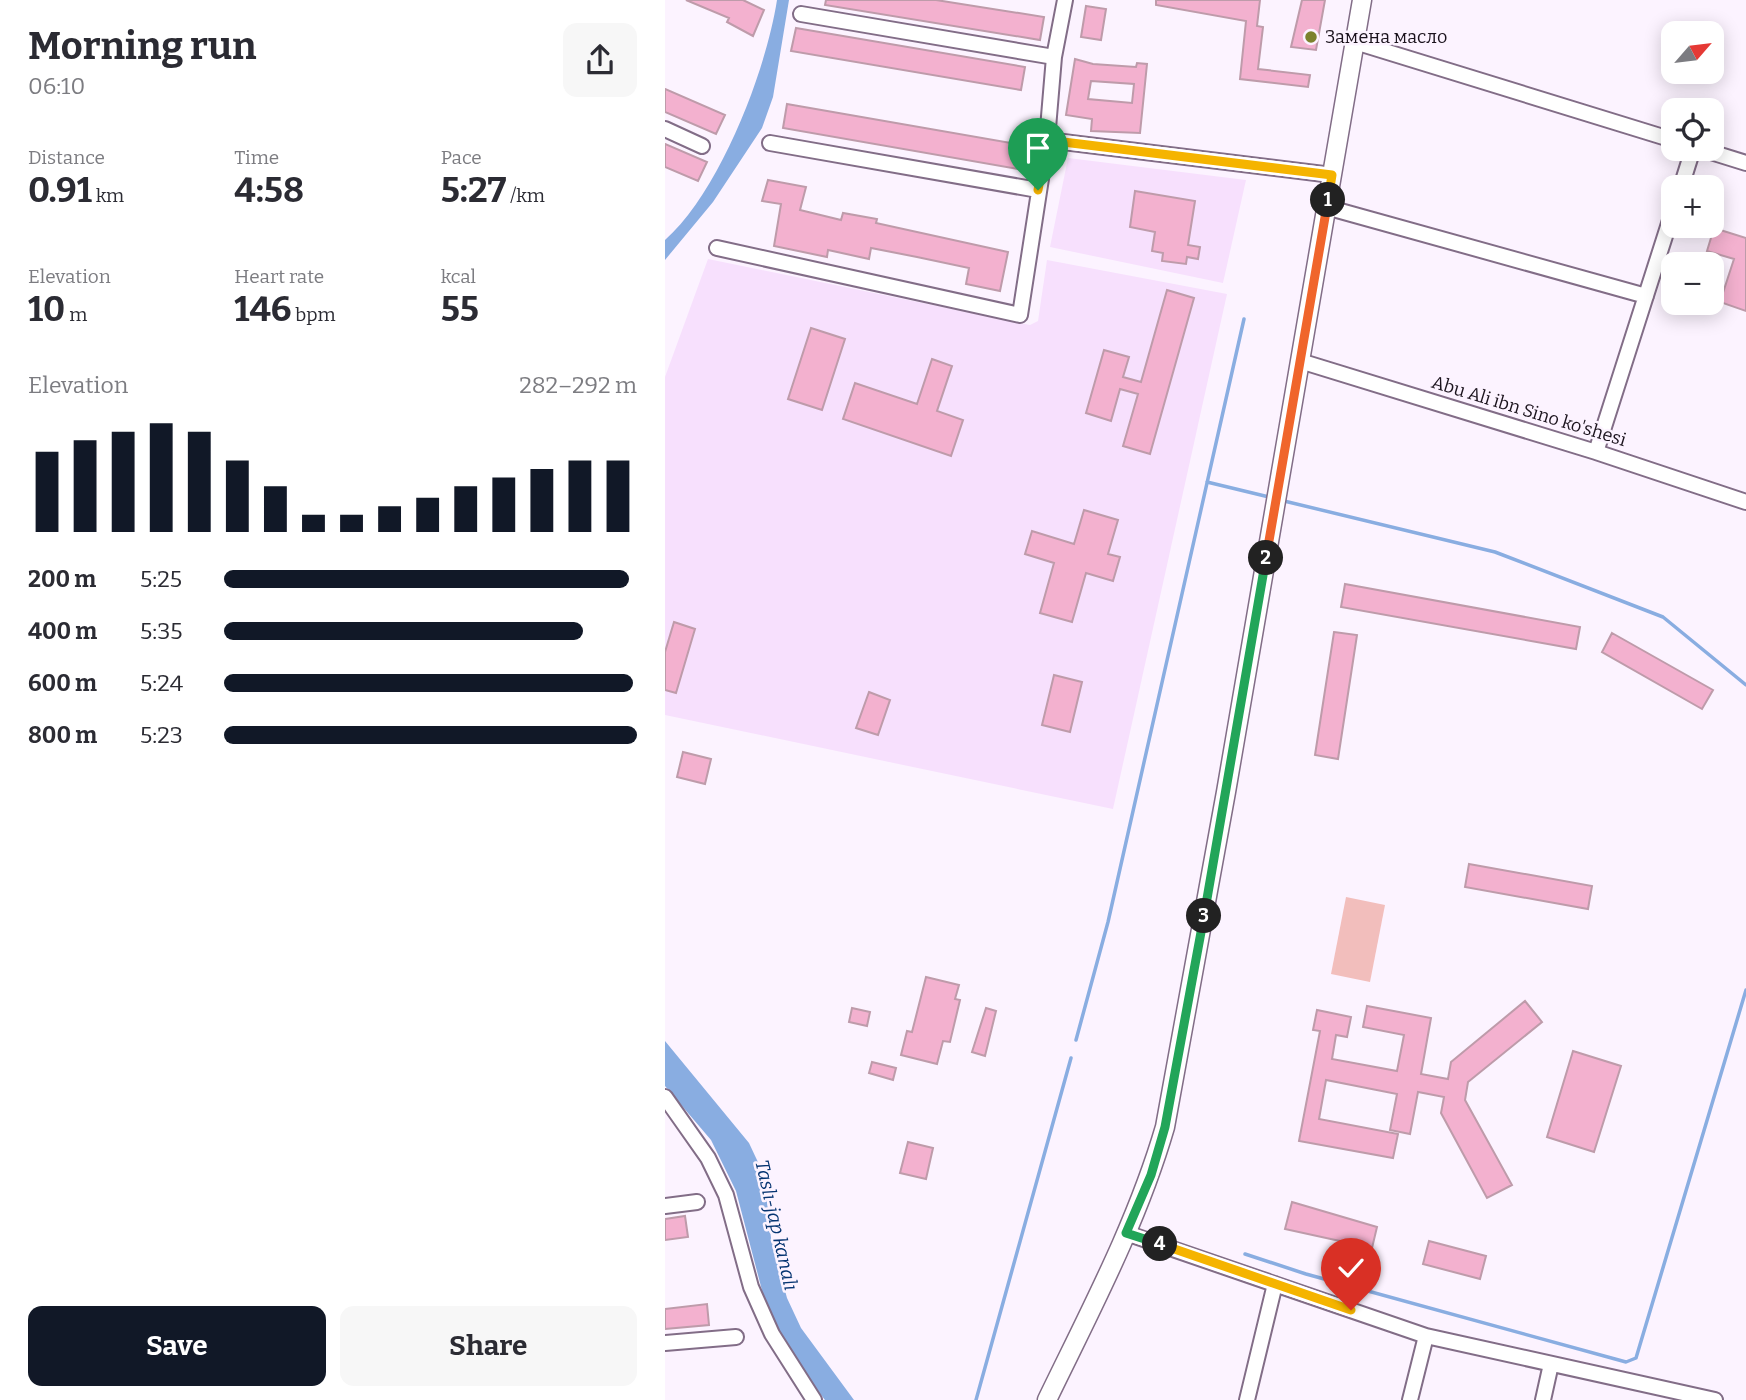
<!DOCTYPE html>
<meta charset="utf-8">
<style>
body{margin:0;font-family:Bitter,serif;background:#f7f7f7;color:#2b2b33;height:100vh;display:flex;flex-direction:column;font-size:26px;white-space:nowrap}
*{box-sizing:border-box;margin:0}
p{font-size:23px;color:#7c7c81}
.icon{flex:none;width:38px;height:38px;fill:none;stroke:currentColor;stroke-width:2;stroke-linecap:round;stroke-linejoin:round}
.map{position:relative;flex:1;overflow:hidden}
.drawer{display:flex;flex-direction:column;background:#fff;width:665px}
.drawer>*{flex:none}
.needle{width:46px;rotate:62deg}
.controls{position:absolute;left:996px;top:21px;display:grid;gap:14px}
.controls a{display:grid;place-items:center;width:63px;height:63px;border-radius:14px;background:#fff;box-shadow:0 4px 18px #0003;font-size:35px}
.pin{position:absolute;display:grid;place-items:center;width:60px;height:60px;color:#fff;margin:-72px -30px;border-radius:50% 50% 50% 0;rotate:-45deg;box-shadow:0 0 7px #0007}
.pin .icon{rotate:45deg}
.km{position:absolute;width:35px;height:35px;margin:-18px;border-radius:50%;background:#222;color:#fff;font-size:19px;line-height:35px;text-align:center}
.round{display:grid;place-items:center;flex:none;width:74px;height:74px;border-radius:14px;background:#f7f7f7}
.summary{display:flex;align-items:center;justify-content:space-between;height:119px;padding:0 28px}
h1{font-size:38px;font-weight:700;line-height:52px}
.stats{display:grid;grid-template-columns:repeat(3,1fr);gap:10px;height:119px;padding:7px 28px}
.stats div{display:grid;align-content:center}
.stats b{font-size:35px;font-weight:700}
.stats small{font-size:19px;font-weight:400}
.stats p{font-size:19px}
.chart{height:196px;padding:14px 28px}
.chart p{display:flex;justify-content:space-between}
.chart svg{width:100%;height:126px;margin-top:7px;stroke:#111827;stroke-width:6}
.cta{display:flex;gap:14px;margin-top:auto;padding:14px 28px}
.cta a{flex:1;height:80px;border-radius:14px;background:#111827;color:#fff;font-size:28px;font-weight:700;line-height:80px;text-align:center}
.cta a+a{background:#f7f7f7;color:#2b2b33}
ul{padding:0 28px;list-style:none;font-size:23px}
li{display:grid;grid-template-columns:112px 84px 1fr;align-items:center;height:52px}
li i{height:18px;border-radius:9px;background:#111827}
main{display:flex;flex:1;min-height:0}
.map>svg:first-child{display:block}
.built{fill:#f7e0fd}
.green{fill:#f2bebc}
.water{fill:#89ade1}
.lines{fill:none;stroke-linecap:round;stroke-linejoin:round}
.stream{stroke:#89ade1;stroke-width:3.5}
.building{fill:#f3b1cf;stroke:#be9baa;stroke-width:2;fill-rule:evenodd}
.minor-casing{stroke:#826d87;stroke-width:18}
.major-casing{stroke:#826d87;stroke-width:21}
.minor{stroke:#fff;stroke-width:14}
.major{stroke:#fff;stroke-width:18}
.split-1-casing{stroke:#fff;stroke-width:14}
.split-2-casing{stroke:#fff;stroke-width:14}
.split-3-casing{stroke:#fff;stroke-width:14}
.split-4-casing{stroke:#fff;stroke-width:14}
.split-5-casing{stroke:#fff;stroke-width:14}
.split-1{stroke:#f5b400;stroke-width:9}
.split-2{stroke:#f0652b;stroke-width:9}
.split-3{stroke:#22a559;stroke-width:9}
.split-4{stroke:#22a559;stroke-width:9}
.split-5{stroke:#f5b400;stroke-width:9}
.poi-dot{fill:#7c822d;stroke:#fcf3ff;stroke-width:2.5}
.labels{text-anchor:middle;stroke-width:5;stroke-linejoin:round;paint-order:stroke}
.poi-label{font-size:18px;fill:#1b131d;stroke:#fcf3ff;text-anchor:start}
.street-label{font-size:18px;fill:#1b131d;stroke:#fcf3ff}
.water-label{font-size:19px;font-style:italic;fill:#053471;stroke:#fcf3ff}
</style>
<main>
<section class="drawer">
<div class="summary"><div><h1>Morning run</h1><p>06:10</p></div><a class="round"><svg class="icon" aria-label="share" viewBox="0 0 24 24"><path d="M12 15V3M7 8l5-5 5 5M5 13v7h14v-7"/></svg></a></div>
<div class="stats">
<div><p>Distance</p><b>0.91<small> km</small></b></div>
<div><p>Time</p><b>4:58</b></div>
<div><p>Pace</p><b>5:27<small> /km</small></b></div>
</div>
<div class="stats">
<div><p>Elevation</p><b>10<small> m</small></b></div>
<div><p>Heart rate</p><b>146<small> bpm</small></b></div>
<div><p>kcal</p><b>55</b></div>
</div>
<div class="chart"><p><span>Elevation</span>282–292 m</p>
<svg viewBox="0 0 160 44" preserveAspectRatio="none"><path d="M5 44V16M15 44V12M25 44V9M35 44V6M45 44V9M55 44V19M65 44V28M75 44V38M85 44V38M95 44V35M105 44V32M115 44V28M125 44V25M135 44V22M145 44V19M155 44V19"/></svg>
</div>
<ul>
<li><b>200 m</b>5:25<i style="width:98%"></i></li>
<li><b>400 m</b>5:35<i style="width:87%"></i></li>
<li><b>600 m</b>5:24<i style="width:99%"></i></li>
<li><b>800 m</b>5:23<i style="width:100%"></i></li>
</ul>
<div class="cta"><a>Save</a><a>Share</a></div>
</section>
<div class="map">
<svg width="1081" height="1400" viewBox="0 0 1081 1400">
<rect width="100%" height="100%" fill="#fcf3ff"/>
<path class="built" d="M 403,158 L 581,180 L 558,283 L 385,247 Z
M 43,259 L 365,325 L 373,321 L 382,260 L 562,294 L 448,809 L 0,715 L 0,377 Z"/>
<path class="green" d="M 681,897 L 720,905 L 705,982 L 666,974 Z"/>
<path class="water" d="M 112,0 L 124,0 L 108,97 L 97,128 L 48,202 L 0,260 L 0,240 C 55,191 101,71 112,0 Z
M 0,1041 L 84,1143 L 99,1175 L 106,1238 L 122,1298 L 136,1328 L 189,1400 L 160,1400 L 126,1357 L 104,1317 L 71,1191 L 46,1140 L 0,1086 Z"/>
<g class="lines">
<path class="stream" d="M 542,482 L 604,497
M 615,500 L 830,552 L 998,617 L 1081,685
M 411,1040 L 443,922 L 579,319
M 580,1254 L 641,1274 L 961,1362 L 971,1358 L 1081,990
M 311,1400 L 406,1058"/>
</g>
<path class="building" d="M 21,0 L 78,0 L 99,10 L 88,36 L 62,22 L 64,18 Z
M 161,0 L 271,0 L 379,17 L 375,40 L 160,5 Z
M 491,0 L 595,0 L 592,26 L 598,27 L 593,69 L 645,75 L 643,87 L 575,79 L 581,21 L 491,5 Z
M 637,0 L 660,0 L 651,50 L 626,47 Z
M 421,6 L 441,9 L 436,40 L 416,37 Z
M 131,28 L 360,67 L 356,90 L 126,51 Z
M 410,59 L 428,64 L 471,67 L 472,63 L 482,64 L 475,133 L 426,131 L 427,119 L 401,115 ZM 426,81 L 469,84 L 467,103 L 423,99 Z
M 0,89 L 60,115 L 51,134 L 0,112 Z
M 122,104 L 357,145 L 353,169 L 118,128 Z
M 0,144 L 42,162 L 33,181 L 0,167 Z
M 103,180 L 141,187 L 135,210 L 176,220 L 178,213 L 212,219 L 211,223 L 343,252 L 335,291 L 301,284 L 304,268 L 252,257 L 206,248 L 204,259 L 163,250 L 162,257 L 109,246 L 116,204 L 97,201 Z
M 470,191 L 530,201 L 523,245 L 535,247 L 533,259 L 522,257 L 521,264 L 497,261 L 498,253 L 487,251 L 490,232 L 465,227 Z
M 1049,228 L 1081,238 L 1081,311 L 1055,302 L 1069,259 L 1042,251 Z
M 502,290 L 529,298 L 485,454 L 458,446 L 473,394 L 455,389 L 446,421 L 421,413 L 439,350 L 464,357 L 458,377 L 476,382 Z
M 146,328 L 180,339 L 157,410 L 123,399 Z
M 267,359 L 287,366 L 272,411 L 298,420 L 286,456 L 178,419 L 190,383 L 252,404 Z
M 419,510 L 453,520 L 443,554 L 455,557 L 448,581 L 421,573 L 407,622 L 375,613 L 389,563 L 360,554 L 367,531 L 409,544 Z
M 680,584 L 915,627 L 911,649 L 676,607 Z
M 9,622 L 30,629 L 11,693 L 0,690 L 0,652 Z
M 669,632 L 692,635 L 673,759 L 650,755 Z
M 947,633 L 1048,690 L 1037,709 L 937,652 Z
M 389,675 L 417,682 L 405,732 L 377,725 Z
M 204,692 L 225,700 L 213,735 L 191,728 Z
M 18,752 L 46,759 L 40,784 L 12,777 Z
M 804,864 L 927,886 L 923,909 L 800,887 Z
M 261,977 L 294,985 L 290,999 L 295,1000 L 285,1042 L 278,1041 L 272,1064 L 236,1055 L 242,1031 L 247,1032 Z
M 860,1001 L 877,1022 L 803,1082 L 800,1100 L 847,1185 L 822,1198 L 776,1113 L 779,1097 L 753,1092 L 745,1134 L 725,1130 L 732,1094 L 661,1080 L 654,1119 L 733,1134 L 728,1158 L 634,1141 L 655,1031 L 648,1030 L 652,1010 L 686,1017 L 682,1037 L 671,1035 L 667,1059 L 732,1071 L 739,1035 L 698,1027 L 702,1006 L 766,1018 L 756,1074 L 783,1079 L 786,1062 Z
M 187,1008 L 205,1012 L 202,1026 L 184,1022 Z
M 321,1008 L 331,1011 L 320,1056 L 307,1052 Z
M 908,1051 L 956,1066 L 929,1152 L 882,1137 Z
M 207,1062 L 231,1068 L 228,1080 L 204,1073 Z
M 243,1142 L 268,1148 L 261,1179 L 235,1173 Z
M 627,1202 L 712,1227 L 707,1248 L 620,1229 Z
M 20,1216 L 23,1237 L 0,1240 L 0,1219 Z
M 764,1241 L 821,1256 L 815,1279 L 758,1264 Z
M 42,1304 L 44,1325 L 0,1329 L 0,1309 Z"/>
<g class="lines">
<g class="minor-casing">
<path id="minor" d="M 136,14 L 389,57
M 690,42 L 1008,140
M 0,129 L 37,146
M 382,140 L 667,175
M 105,143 L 373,190
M 1036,149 L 1081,163
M 1016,187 L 1028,149
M 661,207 L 981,296
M 52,248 L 355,315 L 382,140 L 389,57 L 400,0
M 635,361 L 931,452 L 1081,502
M 931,452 L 1008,211
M 0,1097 L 43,1158 L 61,1195 L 86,1287 L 107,1334 L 149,1400
M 0,1206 L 32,1202
M 461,1233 L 761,1336 L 1050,1400
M 0,1343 L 71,1337
M 582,1400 L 610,1284
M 745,1400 L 761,1336
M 878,1400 L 886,1364"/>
</g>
<g class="major-casing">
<path id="major" d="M 382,1400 C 425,1311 472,1223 500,1127 L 561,792 L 697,0"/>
</g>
<use href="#minor" class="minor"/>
<use href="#major" class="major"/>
</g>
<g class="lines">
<g class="split-1-casing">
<path id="split-1" d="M 373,190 L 382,140 L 667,175 L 663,200"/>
</g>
<g class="split-2-casing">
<path id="split-2" d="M 601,558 L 663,200"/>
</g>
<g class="split-3-casing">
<path id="split-3" d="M 539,916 L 601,558"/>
</g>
<g class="split-4-casing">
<path id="split-4" d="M 495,1244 L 461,1233 L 486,1175 L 500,1127 L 539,916"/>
</g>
<g class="split-5-casing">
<path id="split-5" d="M 495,1244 L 686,1310"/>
</g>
<use href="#split-1" class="split-1"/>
<use href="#split-2" class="split-2"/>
<use href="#split-3" class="split-3"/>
<use href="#split-4" class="split-4"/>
<use href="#split-5" class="split-5"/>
</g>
<circle class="poi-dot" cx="646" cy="37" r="7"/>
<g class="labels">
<g class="poi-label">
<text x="660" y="43">Замена масло</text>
</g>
<g class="street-label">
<text transform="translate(864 411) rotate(17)" y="6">Abu Ali ibn Sino ko'shesi</text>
</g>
<g class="water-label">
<text transform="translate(112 1225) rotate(77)" y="7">Taslı-jap kanalı</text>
</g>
</g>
</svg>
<div class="controls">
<a><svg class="needle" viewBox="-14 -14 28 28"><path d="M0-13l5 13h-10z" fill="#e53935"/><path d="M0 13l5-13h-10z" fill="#7c7c81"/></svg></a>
<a><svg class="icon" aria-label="locate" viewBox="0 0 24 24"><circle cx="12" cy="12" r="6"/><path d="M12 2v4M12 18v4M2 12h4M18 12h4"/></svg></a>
<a>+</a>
<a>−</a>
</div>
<div class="pin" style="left:373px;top:190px;background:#1e9e55"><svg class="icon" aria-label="arrive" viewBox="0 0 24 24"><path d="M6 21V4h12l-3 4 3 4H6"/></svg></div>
<div class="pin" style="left:686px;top:1310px;background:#d93025"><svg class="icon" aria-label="check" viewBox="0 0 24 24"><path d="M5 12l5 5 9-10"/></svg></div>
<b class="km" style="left:663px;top:200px">1</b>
<b class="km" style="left:601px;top:558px">2</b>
<b class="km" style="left:539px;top:916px">3</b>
<b class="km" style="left:495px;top:1244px">4</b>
</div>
</main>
